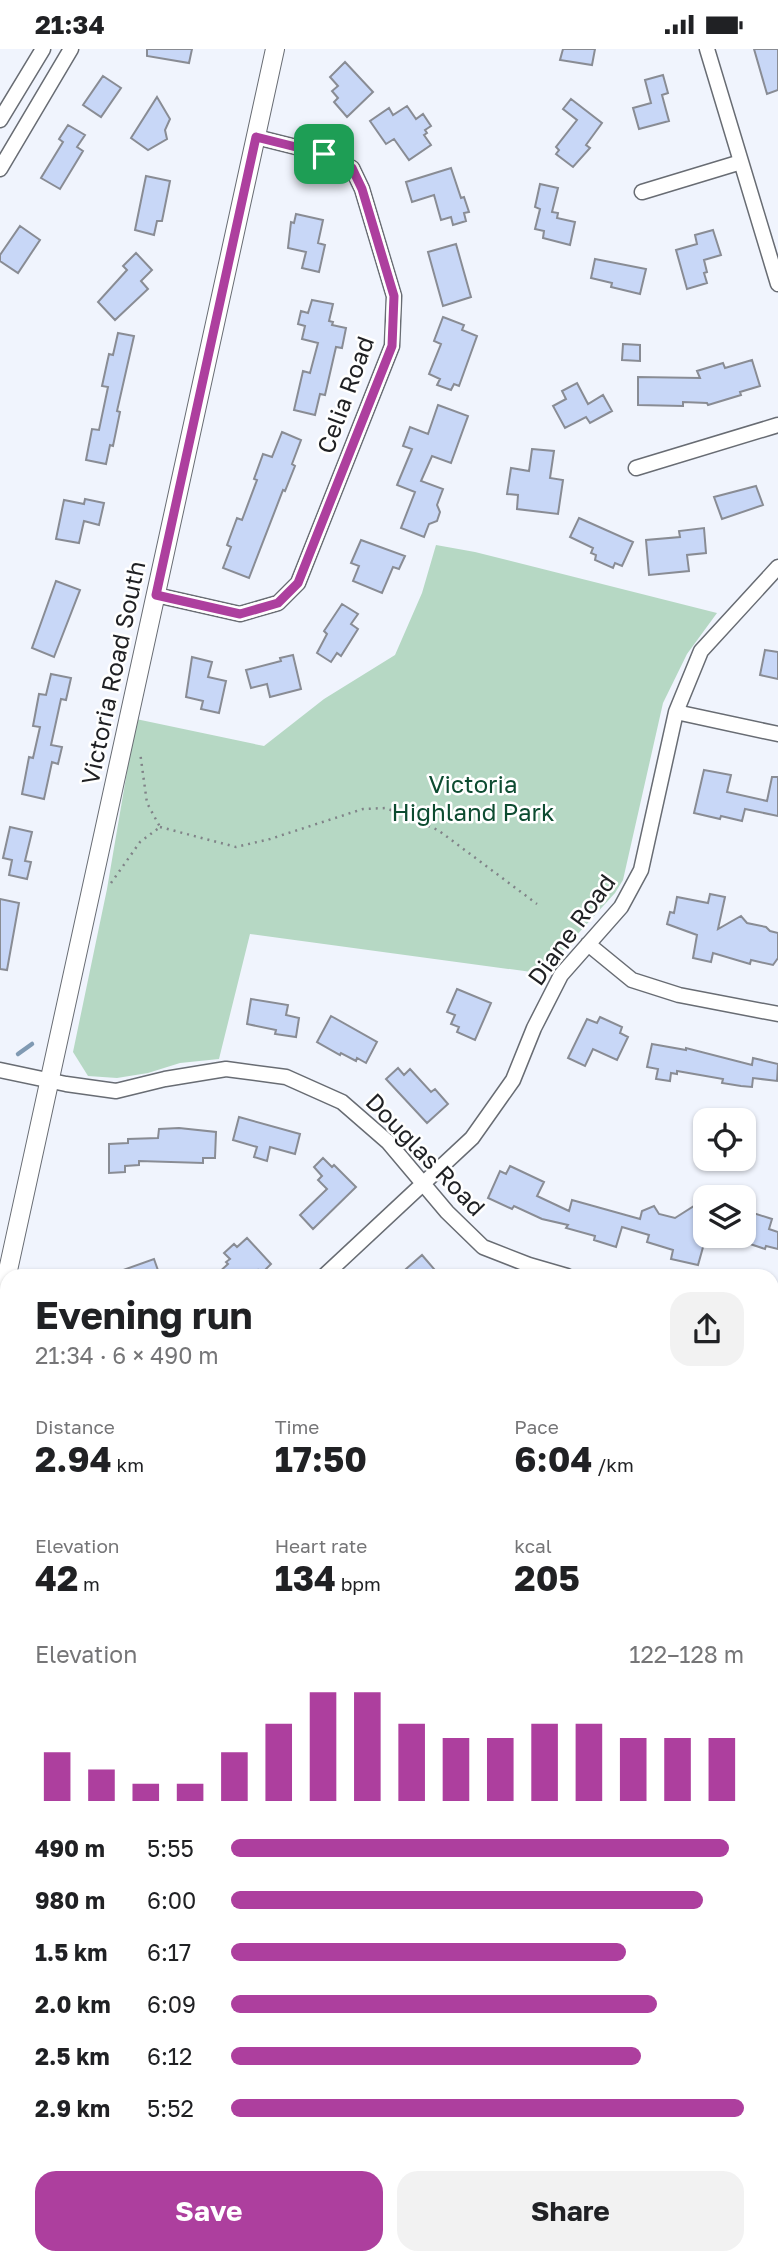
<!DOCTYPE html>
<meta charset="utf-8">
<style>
body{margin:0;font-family:"Golos Text",sans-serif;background:#f2f2f2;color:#202124;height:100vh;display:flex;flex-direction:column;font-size:26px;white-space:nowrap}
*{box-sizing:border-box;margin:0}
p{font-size:23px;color:#757577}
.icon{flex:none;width:38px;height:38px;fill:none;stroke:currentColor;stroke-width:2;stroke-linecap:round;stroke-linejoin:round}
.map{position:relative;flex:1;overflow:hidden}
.panel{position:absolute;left:0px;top:1220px;width:779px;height:996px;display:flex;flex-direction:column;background:#fff;border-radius:21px 21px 0 0;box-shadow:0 2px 5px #0004}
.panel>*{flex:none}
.buttons{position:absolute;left:693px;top:1059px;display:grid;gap:14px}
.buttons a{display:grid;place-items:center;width:63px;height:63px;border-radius:14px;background:#fff;box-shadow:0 2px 5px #0004;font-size:35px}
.pin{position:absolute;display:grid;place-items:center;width:60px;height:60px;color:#fff;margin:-30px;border-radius:14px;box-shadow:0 4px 10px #0006}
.round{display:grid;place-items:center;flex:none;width:74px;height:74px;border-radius:21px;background:#f2f2f2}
.overview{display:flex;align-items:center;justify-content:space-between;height:119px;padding:0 35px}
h1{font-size:38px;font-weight:700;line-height:52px}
.stats{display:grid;grid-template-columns:repeat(3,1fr);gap:10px;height:119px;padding:7px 35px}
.stats div{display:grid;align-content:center}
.stats b{font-size:35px;font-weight:700}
.stats small{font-size:19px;font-weight:400}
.stats p{font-size:19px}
.chart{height:196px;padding:14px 35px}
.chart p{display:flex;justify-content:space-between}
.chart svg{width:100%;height:126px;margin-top:7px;stroke:#ad3f9e;stroke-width:6}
.primary-button{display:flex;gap:14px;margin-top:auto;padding:14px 35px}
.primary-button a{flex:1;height:80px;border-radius:21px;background:#ad3f9e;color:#fff;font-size:28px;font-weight:700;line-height:80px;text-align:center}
.primary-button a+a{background:#f2f2f2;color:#202124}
ul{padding:0 35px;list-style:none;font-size:23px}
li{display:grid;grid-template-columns:112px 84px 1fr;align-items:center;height:52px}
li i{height:18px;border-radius:9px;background:#ad3f9e}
.status{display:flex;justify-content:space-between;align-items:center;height:49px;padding:0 35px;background:#fff;direction:ltr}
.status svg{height:19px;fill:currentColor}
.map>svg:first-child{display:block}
.green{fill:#b6d8c4}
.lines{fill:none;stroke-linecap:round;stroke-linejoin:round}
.stream{stroke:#809ab3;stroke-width:4.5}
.building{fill:#c8d7f7;stroke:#898c94;stroke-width:2}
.service-casing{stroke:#686c73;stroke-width:10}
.minor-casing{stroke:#686c73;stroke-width:17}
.tertiary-casing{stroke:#686c73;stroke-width:20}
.motorway-casing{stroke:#686c73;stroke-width:29}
.path{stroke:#808388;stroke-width:2.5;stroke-dasharray:2 5;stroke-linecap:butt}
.service{stroke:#fff;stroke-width:7}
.minor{stroke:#fff;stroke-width:14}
.tertiary{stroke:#fff;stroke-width:18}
.motorway{stroke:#fff;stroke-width:26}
.route-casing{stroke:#fff;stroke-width:14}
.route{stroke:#ad3f9e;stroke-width:9}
.labels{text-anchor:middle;stroke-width:5;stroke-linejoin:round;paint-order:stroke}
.street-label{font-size:24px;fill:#1f2023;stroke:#fff}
.park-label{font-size:24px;fill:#0c4b30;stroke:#fff}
</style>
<div class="status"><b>21:34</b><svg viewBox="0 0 49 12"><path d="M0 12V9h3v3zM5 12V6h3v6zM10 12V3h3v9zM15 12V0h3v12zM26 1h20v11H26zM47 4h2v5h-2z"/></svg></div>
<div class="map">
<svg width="778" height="2215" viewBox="0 0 778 2215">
<rect width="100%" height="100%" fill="#f0f4fd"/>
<path class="green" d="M 436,496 L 475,503 L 717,564 L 687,605 L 663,654 L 623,831 L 615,844 L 565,899 L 546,925 L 250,885 L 219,1010 L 180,1014 L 148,1024 L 117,1029 L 88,1027 L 73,1003 L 107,840 L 136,670 L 264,697 L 324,650 L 395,606 L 422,544 Z"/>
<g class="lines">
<path class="stream" d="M 18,1005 L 32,995"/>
</g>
<path class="building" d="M 147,0 L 192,0 L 189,14 L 147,7 Z
M 563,0 L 595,0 L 592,16 L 560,11 Z
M 754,0 L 778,0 L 778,41 L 767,45 Z
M 345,13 L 373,43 L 347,68 L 334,53 L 338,49 L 332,42 L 338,37 L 330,28 Z
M 663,26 L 668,44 L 662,46 L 669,72 L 639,80 L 633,59 L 651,54 L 645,31 Z
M 103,27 L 121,39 L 101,68 L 83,56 Z
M 157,48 L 170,70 L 165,81 L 167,90 L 148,101 L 131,89 Z
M 571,50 L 602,74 L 586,96 L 590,99 L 573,118 L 556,105 L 559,101 L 556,98 L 577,71 L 563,60 Z
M 407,57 L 416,70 L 423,65 L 431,77 L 425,81 L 427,84 L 424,86 L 431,96 L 409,111 L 394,90 L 386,95 L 370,72 L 389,59 L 393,66 Z
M 68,76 L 85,86 L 77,98 L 83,102 L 60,140 L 41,129 L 63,93 L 59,90 Z
M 451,119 L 461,149 L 464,148 L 469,163 L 464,164 L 466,172 L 453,176 L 451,168 L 441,171 L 434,146 L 412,153 L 406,133 Z
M 146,127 L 170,132 L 162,172 L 157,172 L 154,186 L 135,181 Z
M 540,135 L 558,139 L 552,163 L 558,164 L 557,169 L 575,173 L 570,196 L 543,189 L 544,182 L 535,180 L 540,160 L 535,158 Z
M 296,165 L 323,171 L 318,194 L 325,196 L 319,223 L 302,219 L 306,203 L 288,199 L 291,173 L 294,174 Z
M 20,177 L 40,191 L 18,224 L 0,212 L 0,206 Z
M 713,181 L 721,206 L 704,211 L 707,223 L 704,224 L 707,234 L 687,240 L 676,201 L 697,195 L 695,186 Z
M 456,195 L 471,248 L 443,257 L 428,203 Z
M 136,204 L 152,221 L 141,232 L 148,240 L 115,271 L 98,253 L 127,221 L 123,217 Z
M 595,210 L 646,220 L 640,245 L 611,238 L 612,234 L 591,229 Z
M 312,251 L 333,255 L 329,272 L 333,273 L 332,276 L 346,279 L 342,299 L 336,298 L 325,346 L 320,345 L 315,366 L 294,361 L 303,322 L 310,324 L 318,294 L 302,290 L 305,277 L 298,275 L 301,262 L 308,264 Z
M 443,268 L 464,276 L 462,281 L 477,287 L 459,337 L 454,335 L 451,341 L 437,336 L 440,330 L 429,325 L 441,295 L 434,292 Z
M 118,284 L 134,287 L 117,362 L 120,363 L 113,397 L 110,396 L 106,415 L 86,411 L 92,380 L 99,381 L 108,338 L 102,337 L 109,305 L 113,306 Z
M 623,295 L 640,296 L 640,312 L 622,311 Z
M 752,311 L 760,337 L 740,343 L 741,346 L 708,356 L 707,354 L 683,353 L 683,357 L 638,356 L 638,328 L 700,329 L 697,322 L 723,314 L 725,319 Z
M 577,334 L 588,355 L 603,346 L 612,362 L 590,374 L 586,368 L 565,379 L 553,357 L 566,350 L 562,342 Z
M 438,356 L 468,367 L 451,414 L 432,407 L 421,432 L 443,440 L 437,456 L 440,463 L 437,472 L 429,475 L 424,488 L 401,479 L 415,443 L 397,436 L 412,400 L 403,397 L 410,378 L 428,385 Z
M 282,383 L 301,391 L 292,415 L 295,417 L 285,442 L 283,441 L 249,529 L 223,519 L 231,498 L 227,496 L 237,469 L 242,471 L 257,431 L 254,430 L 263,405 L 272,408 Z
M 532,400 L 554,402 L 550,429 L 563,431 L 558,465 L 517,460 L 518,446 L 507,445 L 511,419 L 529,422 Z
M 756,437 L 763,456 L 722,470 L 714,448 Z
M 85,450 L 104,454 L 99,476 L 84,472 L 79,494 L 56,490 L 64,451 L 84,455 Z
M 579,469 L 633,493 L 622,517 L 615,514 L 613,519 L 595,511 L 596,506 L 591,504 L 593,499 L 570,488 Z
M 704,479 L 706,504 L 687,506 L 689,522 L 649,526 L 646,491 L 680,488 L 679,482 Z
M 361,491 L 405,507 L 399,520 L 393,518 L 382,544 L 353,532 L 359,517 L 351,514 Z
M 56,532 L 80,541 L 54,608 L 32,599 Z
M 342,555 L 358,565 L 351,575 L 358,580 L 341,607 L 337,604 L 331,613 L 317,604 L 327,585 L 324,582 Z
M 765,601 L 778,603 L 778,630 L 760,626 Z
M 293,606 L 301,640 L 270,648 L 267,635 L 251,639 L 246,621 L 281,612 L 280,609 Z
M 192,608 L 212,613 L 208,628 L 226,632 L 219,664 L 201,660 L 203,652 L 186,648 Z
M 51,625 L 71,629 L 66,651 L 61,650 L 51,696 L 62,698 L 58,715 L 52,713 L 44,750 L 22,745 L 29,708 L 33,709 L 40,678 L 33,677 L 39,645 L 46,646 Z
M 704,721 L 731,726 L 727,743 L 767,752 L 772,728 L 778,728 L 778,767 L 745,760 L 742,772 L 721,767 L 720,770 L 694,764 Z
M 10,778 L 32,783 L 25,812 L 31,813 L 27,830 L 9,826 L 12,811 L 3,809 Z
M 710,845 L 725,848 L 718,880 L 741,867 L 747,874 L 766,878 L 770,882 L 778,884 L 778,909 L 773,916 L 751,911 L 750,915 L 713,904 L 711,913 L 693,909 L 697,886 L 667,875 L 670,863 L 674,864 L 677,848 L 708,854 Z
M 0,850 L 19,854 L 7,921 L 0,920 Z
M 457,940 L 491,954 L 475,991 L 457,983 L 459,978 L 451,975 L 455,966 L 447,963 Z
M 251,950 L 288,956 L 286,966 L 299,969 L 296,988 L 275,985 L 276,981 L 247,975 Z
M 331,967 L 377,993 L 366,1014 L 357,1009 L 356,1012 L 341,1004 L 340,1006 L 317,993 Z
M 600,968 L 622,978 L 620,984 L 628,988 L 617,1011 L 593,1000 L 585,1017 L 568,1009 L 587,970 L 597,974 Z
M 652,995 L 686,1001 L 686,999 L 752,1016 L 753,1009 L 778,1015 L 777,1032 L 753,1029 L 752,1038 L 741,1037 L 722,1034 L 723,1030 L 677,1022 L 677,1025 L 671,1024 L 670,1032 L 656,1030 L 658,1020 L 647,1018 Z
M 398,1019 L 404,1026 L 410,1020 L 431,1043 L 435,1040 L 448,1055 L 427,1074 L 386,1030 Z
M 239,1068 L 300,1085 L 295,1105 L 270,1098 L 267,1112 L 254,1108 L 257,1098 L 233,1091 Z
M 179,1079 L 216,1083 L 215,1109 L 203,1109 L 203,1114 L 139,1112 L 139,1116 L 125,1117 L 125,1123 L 109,1124 L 109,1095 L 128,1094 L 128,1090 L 158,1089 L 159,1080 Z
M 323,1109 L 332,1118 L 334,1116 L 356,1138 L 313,1180 L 300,1166 L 327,1140 L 318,1131 L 322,1127 L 314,1118 Z
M 510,1117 L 544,1133 L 537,1147 L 569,1162 L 572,1151 L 640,1170 L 642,1162 L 654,1157 L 659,1165 L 675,1169 L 694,1157 L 699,1167 L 705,1169 L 705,1191 L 698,1216 L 671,1210 L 673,1201 L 647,1193 L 649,1186 L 622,1178 L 616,1198 L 594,1191 L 595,1187 L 566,1179 L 568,1176 L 542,1170 L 514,1157 L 512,1160 L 488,1149 L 500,1122 L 506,1125 Z
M 744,1161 L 772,1170 L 769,1180 L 778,1183 L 778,1200 L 766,1197 L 765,1200 L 744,1193 Z
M 247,1189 L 271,1215 L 261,1225 L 258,1221 L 252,1227 L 215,1227 L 228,1215 L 226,1213 L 230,1210 L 224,1204 L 234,1195 L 237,1198 Z
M 422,1206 L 440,1227 L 398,1227 Z
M 154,1210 L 160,1227 L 113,1227 L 112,1225 Z"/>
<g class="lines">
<g class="service-casing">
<path id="service" d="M 400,2208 L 400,2215
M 424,2215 L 427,2208"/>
</g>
<g class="minor-casing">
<path id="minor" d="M 707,0 L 778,235
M 0,71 L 43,0
M 0,120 L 71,0
M 642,143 L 741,113
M 636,419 L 778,376
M 156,546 L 240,565 L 278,554 L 298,534 L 392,297 L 394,247 L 362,140 L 352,119 L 324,105 L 256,88
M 676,663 L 778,685
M 588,895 L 632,931 L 679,946 L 778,965
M 0,1021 L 66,1035 L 116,1042 L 165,1030 L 226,1020 L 286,1028 L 342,1053 L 388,1093 L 447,1163 L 483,1198 L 529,1216 L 567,1227
M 324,1227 L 472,1089 L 513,1031 L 534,979 L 561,926 L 621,858 L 641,821 L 676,663 L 701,602 L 778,518
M 772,1266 L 774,1266
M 772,1541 L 778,1548
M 0,1553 L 7,1555
M 772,1608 L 778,1597
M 358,2215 L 359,2208"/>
</g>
<g class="tertiary-casing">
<path id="tertiary" d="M 0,1258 L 275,0
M 0,1614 L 7,1615
M 772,1805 L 778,1806"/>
</g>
<g class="motorway-casing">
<path id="motorway" d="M 772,2146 L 778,2131
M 772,2207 L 778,2196
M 729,2215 L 733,2208"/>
</g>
<path class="path" d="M 160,778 L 236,798 L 270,790 L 363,760 L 386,759 L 438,781 L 537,855
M 111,834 L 140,793 L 160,778 L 147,754 L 140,703
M 0,1345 L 7,1312
M 0,1591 L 7,1592"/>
<use href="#service" class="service"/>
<use href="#minor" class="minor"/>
<use href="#tertiary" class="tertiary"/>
<use href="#motorway" class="motorway"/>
</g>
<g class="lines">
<g class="route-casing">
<path id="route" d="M 256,88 L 324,105 L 352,119 L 362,140 L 394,247 L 392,297 L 298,534 L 278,554 L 240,565 L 156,546 Z"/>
</g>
<use href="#route" class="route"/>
</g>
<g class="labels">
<g class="street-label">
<text transform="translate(346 346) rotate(-70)" y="8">Celia Road</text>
<text transform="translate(114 624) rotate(-78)" y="8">Victoria Road South</text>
<text transform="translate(572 881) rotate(-54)" y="8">Diane Road</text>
<text transform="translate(425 1106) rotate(46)" y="8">Douglas Road</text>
</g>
<g class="park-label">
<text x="473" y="744">Victoria<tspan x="473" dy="28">Highland Park</tspan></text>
</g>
</g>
</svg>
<div class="buttons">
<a><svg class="icon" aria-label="locate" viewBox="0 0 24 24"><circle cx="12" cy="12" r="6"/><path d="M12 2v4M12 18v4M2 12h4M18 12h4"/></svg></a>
<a><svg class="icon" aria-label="layers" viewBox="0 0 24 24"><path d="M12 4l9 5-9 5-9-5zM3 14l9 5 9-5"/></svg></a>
</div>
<div class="pin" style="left:324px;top:105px;background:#1e9e55"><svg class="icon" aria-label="arrive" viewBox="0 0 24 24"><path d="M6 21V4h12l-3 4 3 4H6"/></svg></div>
<section class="panel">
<div class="overview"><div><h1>Evening run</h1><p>21:34 · 6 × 490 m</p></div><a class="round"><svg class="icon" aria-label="share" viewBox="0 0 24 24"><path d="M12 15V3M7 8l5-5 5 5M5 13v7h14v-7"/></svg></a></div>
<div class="stats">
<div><p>Distance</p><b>2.94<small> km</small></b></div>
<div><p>Time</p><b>17:50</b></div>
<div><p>Pace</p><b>6:04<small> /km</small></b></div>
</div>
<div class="stats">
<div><p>Elevation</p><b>42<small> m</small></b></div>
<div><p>Heart rate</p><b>134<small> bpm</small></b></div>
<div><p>kcal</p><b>205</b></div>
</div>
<div class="chart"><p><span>Elevation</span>122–128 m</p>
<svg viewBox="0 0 160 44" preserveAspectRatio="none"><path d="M5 44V27M15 44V33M25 44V38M35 44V38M45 44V27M55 44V17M65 44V6M75 44V6M85 44V17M95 44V22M105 44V22M115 44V17M125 44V17M135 44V22M145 44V22M155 44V22"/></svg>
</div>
<ul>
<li><b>490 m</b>5:55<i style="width:97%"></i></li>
<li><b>980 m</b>6:00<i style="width:92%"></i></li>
<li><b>1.5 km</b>6:17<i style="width:77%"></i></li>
<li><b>2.0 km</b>6:09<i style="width:83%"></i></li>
<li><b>2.5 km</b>6:12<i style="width:80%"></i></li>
<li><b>2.9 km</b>5:52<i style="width:100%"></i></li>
</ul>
<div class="primary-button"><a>Save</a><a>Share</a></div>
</section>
</div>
